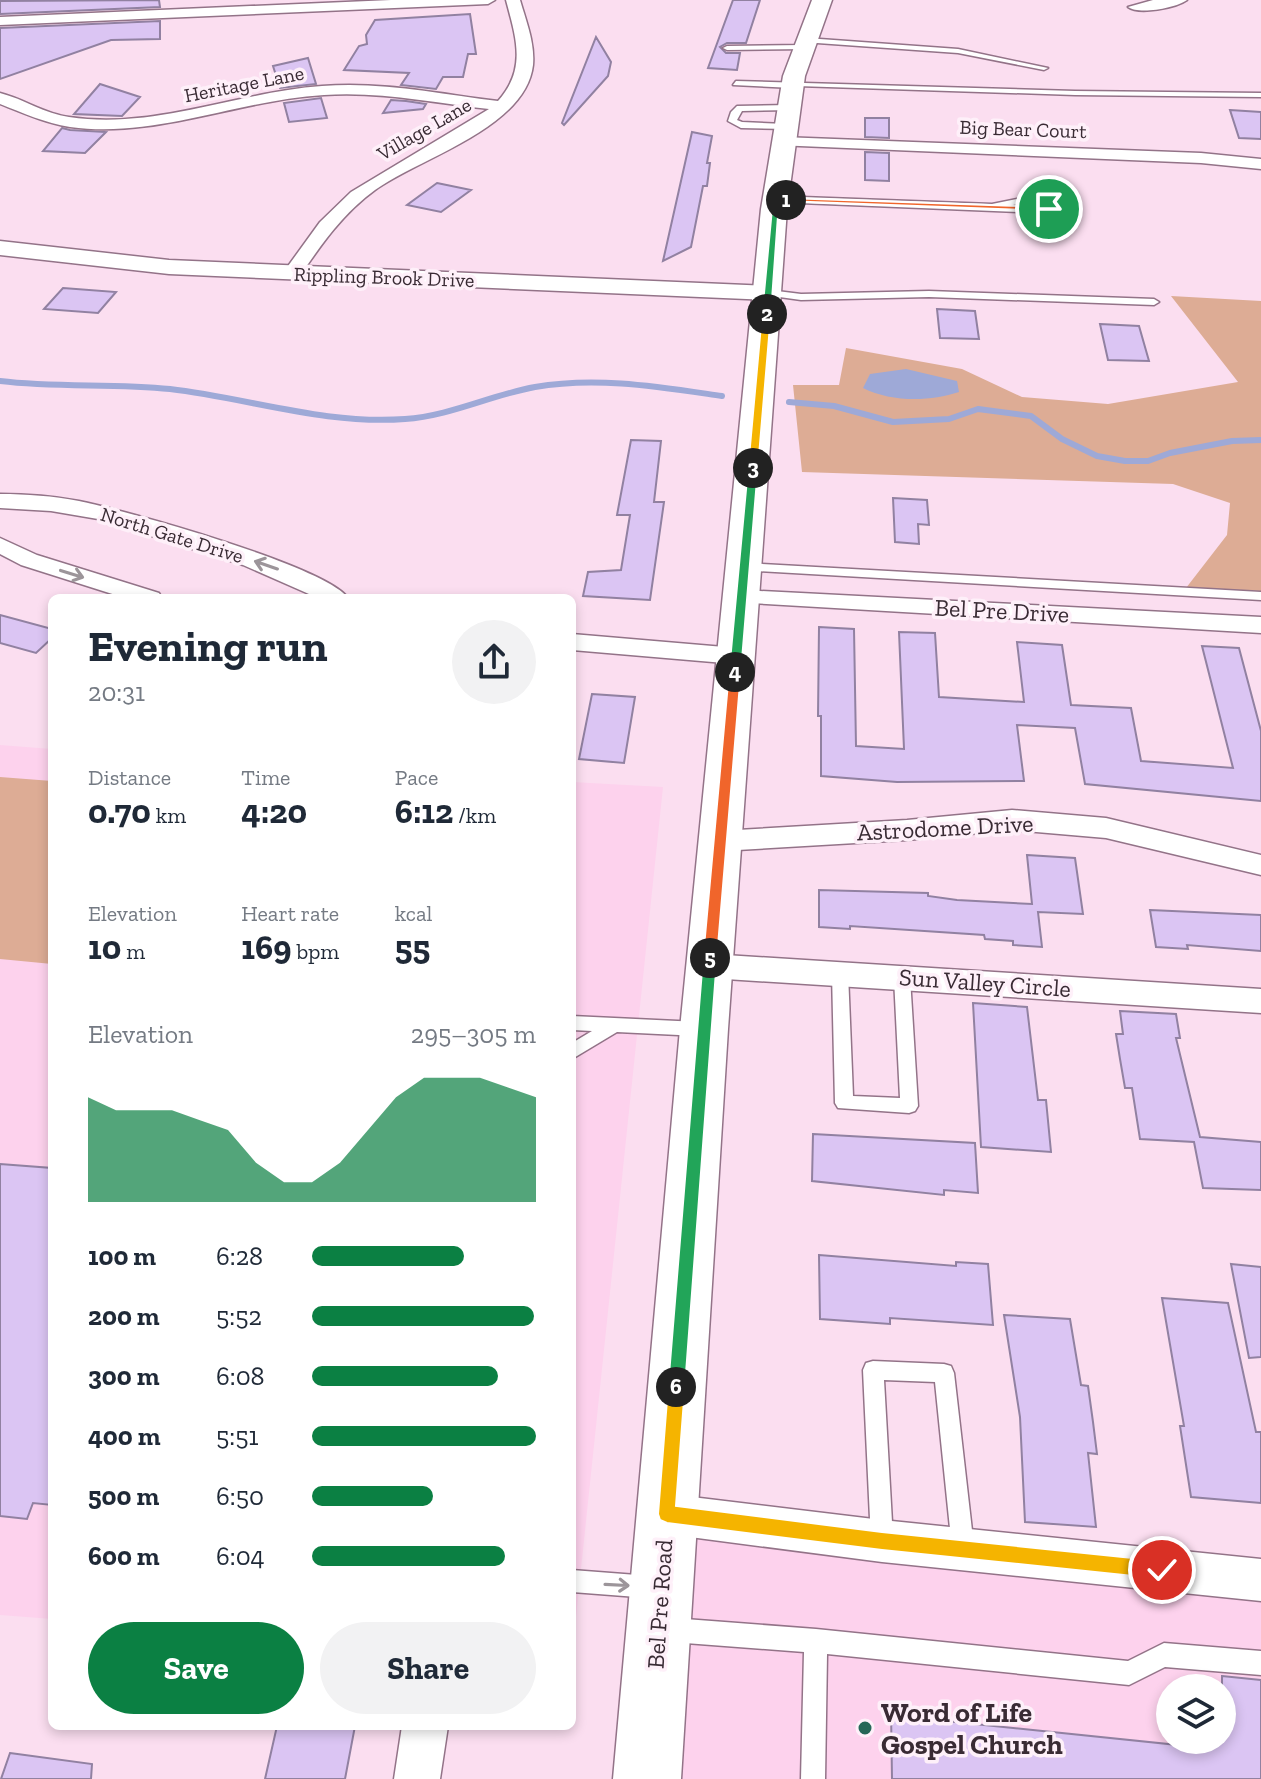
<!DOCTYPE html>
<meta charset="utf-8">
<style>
body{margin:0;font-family:"Zilla Slab",serif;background:#f2f2f3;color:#1f2937;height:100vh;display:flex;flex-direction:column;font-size:30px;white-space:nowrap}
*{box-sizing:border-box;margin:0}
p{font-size:26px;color:#747a83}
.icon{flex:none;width:44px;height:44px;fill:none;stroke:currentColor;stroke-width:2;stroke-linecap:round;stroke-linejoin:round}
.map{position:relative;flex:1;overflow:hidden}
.drawer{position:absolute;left:48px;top:594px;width:528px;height:1136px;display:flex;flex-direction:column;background:#fff;border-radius:12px;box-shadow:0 4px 12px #0003}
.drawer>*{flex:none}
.controls{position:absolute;left:1156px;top:1674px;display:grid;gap:16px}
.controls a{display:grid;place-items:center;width:80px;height:80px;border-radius:50%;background:#fff;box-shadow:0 4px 12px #0003;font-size:40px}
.pin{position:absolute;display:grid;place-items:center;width:68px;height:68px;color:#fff;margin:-34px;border:4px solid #fff;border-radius:50%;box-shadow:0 2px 8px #0007}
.km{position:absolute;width:40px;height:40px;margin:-20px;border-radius:50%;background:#222;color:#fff;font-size:22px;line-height:40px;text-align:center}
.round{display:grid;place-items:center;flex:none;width:84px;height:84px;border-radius:42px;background:#f2f2f3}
.headline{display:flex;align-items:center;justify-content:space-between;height:136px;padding:0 40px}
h1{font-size:44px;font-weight:700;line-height:60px}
.metrics{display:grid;grid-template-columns:repeat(3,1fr);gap:12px;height:136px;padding:8px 40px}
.metrics div{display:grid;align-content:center}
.metrics b{font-size:34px;font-weight:700}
.metrics small{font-size:22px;font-weight:400}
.metrics p{font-size:22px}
.chart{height:224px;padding:16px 40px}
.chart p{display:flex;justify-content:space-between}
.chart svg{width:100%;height:144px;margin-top:8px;fill:#0b8043;opacity:.7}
.action{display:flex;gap:16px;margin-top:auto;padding:16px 40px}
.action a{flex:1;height:92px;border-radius:48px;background:#0b8043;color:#fff;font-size:32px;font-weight:700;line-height:92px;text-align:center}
.action a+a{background:#f2f2f3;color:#1f2937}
ul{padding:0 40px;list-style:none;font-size:26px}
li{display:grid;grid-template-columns:128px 96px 1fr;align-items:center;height:60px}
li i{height:20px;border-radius:10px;background:#0b8043}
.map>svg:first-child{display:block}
.built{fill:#fdd2ed;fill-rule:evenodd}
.green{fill:#ddac95}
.water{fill:#9ea9d7}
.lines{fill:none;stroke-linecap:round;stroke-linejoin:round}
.stream{stroke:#9ea9d7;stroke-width:6}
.building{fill:#dbc5f3;stroke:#9181a1;stroke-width:2}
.service-casing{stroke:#937388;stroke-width:3}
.minor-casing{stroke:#937388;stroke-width:3}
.tertiary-casing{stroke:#937388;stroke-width:3}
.secondary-casing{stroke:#937388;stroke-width:3}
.service{fill:#fff;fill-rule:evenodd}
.minor{fill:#fff;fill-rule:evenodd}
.tertiary{fill:#fff;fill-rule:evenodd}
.secondary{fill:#fff;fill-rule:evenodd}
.oneway{stroke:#9c959a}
.split-1{fill:#f0652b;stroke:#fff;stroke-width:2}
.split-2{fill:#22a559;stroke:#fff;stroke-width:2}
.split-3{fill:#f5b400;stroke:#fff;stroke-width:2}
.split-4{fill:#22a559;stroke:#fff;stroke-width:2}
.split-5{fill:#f0652b;stroke:#fff;stroke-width:2}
.split-6{fill:#22a559;stroke:#fff;stroke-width:2}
.split-7{fill:#f5b400;stroke:#fff;stroke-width:2}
.poi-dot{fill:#256757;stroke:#fef0f9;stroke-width:3}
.labels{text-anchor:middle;stroke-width:7;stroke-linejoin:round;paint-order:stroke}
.far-street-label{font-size:20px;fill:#392b34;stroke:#fef0f9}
.street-label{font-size:24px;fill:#392b34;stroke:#fef0f9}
.near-poi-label{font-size:28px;font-weight:bold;fill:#392b34;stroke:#fef0f9;text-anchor:start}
</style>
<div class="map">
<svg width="1261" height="1779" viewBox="0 0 1261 1779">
<rect width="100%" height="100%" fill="#fbdef0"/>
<path class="built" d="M 0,745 L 52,749 L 52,1619 L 0,1615 Z
M 572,782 L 663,787 L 572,1655 Z
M 667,1514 L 1261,1580 L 1261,1779 L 647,1779 ZM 1170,1688 L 1222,1688 L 1222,1740 L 1170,1740 Z"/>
<path class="green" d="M 1171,296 L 1261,301 L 1261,591 L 1186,588 L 1227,535 L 1230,503 L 1173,484 L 802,472 L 793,385 L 839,385 L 846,348 L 962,369 L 1022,397 L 1108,404 L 1238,382 Z
M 0,777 L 52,781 L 52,964 L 0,959 Z"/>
<path class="water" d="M 906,369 L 957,381 L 959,392 C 929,402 891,402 863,388 L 870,374 Z"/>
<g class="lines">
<path class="stream" d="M 0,381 C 57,388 113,383 170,389 C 248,398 325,425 405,419 C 450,416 491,395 535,387 C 597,376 660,387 722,396
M 789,402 L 834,406 L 893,422 L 949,419 L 978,409 L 1031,416 L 1062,439 L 1097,456 L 1125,461 L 1148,461 L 1170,453 L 1232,441 L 1261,440"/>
</g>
<path class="building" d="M 159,0 L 160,7 L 0,14 L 0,1 Z
M 733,0 L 760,0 L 746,43 L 727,43 L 720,47 L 726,53 L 740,53 L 737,70 L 708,68 Z
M 470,14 L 476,54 L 468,54 L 463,77 L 443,77 L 436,89 L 401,85 L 409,73 L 344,70 L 359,46 L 367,44 L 366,35 L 375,20 Z
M 160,21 L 160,39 L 111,40 L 0,79 L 0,28 Z
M 596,37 L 611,62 L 608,76 L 564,125 L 562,123 Z
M 308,58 L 316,84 L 280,88 L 273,66 Z
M 100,84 L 140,97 L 122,116 L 74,114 Z
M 321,98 L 327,118 L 289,122 L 284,103 Z
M 391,100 L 406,101 L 426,104 L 423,109 L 383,113 Z
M 1230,110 L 1261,112 L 1261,139 L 1239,138 Z
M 865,118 L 889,118 L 889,138 L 865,137 Z
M 62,128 L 70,130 L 106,132 L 85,153 L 43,151 Z
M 692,132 L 712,136 L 707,163 L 710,163 L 707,186 L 703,186 L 691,247 L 663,261 Z
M 865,152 L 889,153 L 889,181 L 865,180 Z
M 437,183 L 471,190 L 441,212 L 407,205 Z
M 63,288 L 116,292 L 98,313 L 44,309 Z
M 937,309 L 975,311 L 979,339 L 940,338 Z
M 1100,324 L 1139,326 L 1149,361 L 1108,360 Z
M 631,440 L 661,441 L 654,502 L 664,502 L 650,600 L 583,596 L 588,572 L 621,570 L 630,515 L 617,515 Z
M 893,498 L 927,500 L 929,525 L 918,524 L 919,544 L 895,542 Z
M 0,615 L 52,629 L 52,638 L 36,653 L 0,643 Z
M 819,627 L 854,629 L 856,746 L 904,749 L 899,632 L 935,633 L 939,697 L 1024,702 L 1017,642 L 1062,645 L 1071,705 L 1131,708 L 1141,761 L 1233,768 L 1202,646 L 1239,648 L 1261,731 L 1261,801 L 1085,784 L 1075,728 L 1017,725 L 1024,781 L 897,782 L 821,776 L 821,716 L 818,716 Z
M 592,694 L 635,697 L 624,763 L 579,759 Z
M 1027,855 L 1075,858 L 1083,914 L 1038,912 L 1042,947 L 1013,945 L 1013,941 L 985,939 L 984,935 L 850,926 L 850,929 L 819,927 L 819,890 L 928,893 L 928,896 L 957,900 L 1032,904 Z
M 1150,910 L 1261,915 L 1261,951 L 1187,945 L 1188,949 L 1156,947 Z
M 973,1003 L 1027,1007 L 1038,1100 L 1046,1100 L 1051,1152 L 981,1147 Z
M 1120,1011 L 1176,1014 L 1180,1038 L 1176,1038 L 1200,1137 L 1261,1142 L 1261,1190 L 1203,1188 L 1194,1142 L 1140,1139 L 1132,1088 L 1125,1088 L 1120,1059 L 1116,1034 L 1123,1034 Z
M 813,1134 L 975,1143 L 978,1193 L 944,1190 L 944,1195 L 812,1181 Z
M 0,1164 L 52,1168 L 52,1505 L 33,1503 L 27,1519 L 0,1516 Z
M 819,1255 L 956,1266 L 956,1262 L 988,1264 L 993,1325 L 890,1318 L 890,1324 L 820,1319 Z
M 1231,1264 L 1261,1267 L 1261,1357 L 1249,1358 Z
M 1162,1298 L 1228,1303 L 1256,1432 L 1261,1432 L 1261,1503 L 1191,1497 L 1180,1426 L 1184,1426 Z
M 1004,1315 L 1070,1319 L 1081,1385 L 1088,1386 L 1093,1422 L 1097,1454 L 1088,1453 L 1096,1527 L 1025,1522 L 1020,1417 Z
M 1222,1676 L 1261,1680 L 1261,1779 L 892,1779 L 891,1710 L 935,1715 L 936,1720 L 1188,1746 L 1187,1740 L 1222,1740 Z
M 277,1726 L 355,1726 L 345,1779 L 265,1779 Z
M 10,1753 L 92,1764 L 91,1779 L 1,1779 Z"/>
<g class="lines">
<g class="service-casing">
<path id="service" d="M 806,38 L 958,49 L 1048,68 L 1044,70 L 958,53 L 803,42 Z
M 803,45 L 806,49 L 727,50 L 723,48 L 727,46 Z
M 736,81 L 1075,91 L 1261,93 L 1261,97 L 1075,95 L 797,86 L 793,88 L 733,85 Z
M 789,105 L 793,108 L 792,110 L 742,111 L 737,120 L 742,122 L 785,124 L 789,127 L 788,129 L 741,128 L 728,121 L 731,112 L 737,106 Z
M 1041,194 L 1063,204 L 1043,213 L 775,202 L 770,199 L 775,196 L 992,204 ZM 1040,200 L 1050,204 L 1042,207 L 1013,205 Z
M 769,290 L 801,294 L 929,291 L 1154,299 L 1159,302 L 1154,305 L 929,297 L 801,300 L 765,295 L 764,293 Z
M 745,563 L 1261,592 L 1261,600 L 740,570 L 740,564 Z
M 840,967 L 846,969 L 848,973 L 853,1096 L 900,1098 L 894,978 L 896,974 L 908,974 L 910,978 L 918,1106 L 915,1111 L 909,1113 L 838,1108 L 835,1103 L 832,973 L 834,969 Z
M 572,1016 L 699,1022 L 705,1024 L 708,1029 L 705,1034 L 699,1036 L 617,1032 L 572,1059 L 572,1043 L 592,1031 L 572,1030 Z
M 873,1361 L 944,1364 L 951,1366 L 954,1373 L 974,1548 L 971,1556 L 963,1559 L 955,1556 L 952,1548 L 935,1382 L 884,1380 L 893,1540 L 890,1548 L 882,1551 L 874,1548 L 871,1540 L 863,1370 L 866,1363 Z
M 572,1570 L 650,1576 L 658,1579 L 661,1587 L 658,1595 L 650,1598 L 572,1592 Z
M 672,1618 L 816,1629 L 1128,1661 L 1164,1643 L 1261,1651 L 1261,1675 L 1165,1667 L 1129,1685 L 827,1654 L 825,1779 L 801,1779 L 804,1652 L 672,1642 L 664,1638 L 660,1630 L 664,1622 Z"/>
</g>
<g class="minor-casing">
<path id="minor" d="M 391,0 L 495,0 L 488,4 L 0,25 L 0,17 Z
M 506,0 L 520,0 C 526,21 535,43 533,65 C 526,128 419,158 375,190 C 343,213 321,245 299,277 L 292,279 L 283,273 L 320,222 L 351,192 L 489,109 C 434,103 379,91 324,95 C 238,100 156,139 70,127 C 45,123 23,113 0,104 L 0,93 C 24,99 45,114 69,117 C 155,130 237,92 322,86 C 381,81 440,94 498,101 C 527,69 516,38 506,0 Z
M 1153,0 L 1187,0 C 1176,8 1139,15 1128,7 Z
M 782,137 L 1201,153 L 1261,159 L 1261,169 L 1201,163 L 776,145 L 774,142 L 776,139 Z
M 0,494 C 27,494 53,496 79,501 C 124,510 326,566 348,598 L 318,598 L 243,565 L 98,519 L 51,511 L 0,508 Z
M 0,538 L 37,555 L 159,593 L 162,598 L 125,598 L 21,565 L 0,554 Z
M 742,590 L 1261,617 L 1261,633 L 733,602 L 730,597 L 733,592 Z
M 572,634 L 736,648 L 745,650 L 749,656 L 745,662 L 736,664 L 572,650 Z
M 1012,810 L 1106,818 L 1261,855 L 1261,875 L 1106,838 L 1012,830 L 907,840 L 720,851 L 710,848 L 705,841 L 710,834 L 720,831 L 907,820 Z
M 710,954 L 1261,989 L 1261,1013 L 710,978 L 699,974 L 694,966 L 699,958 Z
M 667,1494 L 882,1520 L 1261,1559 L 1261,1601 L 882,1562 L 667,1534 L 652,1528 L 646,1514 L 652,1500 Z
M 402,1726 L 448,1726 L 440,1779 L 394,1779 Z"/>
</g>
<g class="tertiary-casing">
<path id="tertiary" d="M 0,241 L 169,260 L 769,286 L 778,288 L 781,293 L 778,298 L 769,300 L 169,274 L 0,255 Z"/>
</g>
<g class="secondary-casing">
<path id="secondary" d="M 812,0 L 832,0 L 805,76 L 787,209 L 728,1029 L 681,1779 L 613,1779 L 680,1029 L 761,209 L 783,76 Z"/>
</g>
<use href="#service" class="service"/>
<use href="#minor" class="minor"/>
<use href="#tertiary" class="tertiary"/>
<use href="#secondary" class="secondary"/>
</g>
<defs><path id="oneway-shaft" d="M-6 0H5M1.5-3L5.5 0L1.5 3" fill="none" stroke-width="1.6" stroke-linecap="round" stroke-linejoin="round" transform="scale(2)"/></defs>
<g class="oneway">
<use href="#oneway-shaft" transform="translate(266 565) rotate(-161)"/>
<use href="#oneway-shaft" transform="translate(72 574) rotate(17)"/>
<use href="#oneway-shaft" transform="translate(617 1585) rotate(3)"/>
</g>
<path class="split-1" d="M 786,198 L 1049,207 L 1053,209 L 1049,211 L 783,201 Z"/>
<path class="split-2" d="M 773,198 L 789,200 L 779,202 L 771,314 L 767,317 L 762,314 Z"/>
<path class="split-3" d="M 767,312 L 771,314 L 758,468 L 753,471 L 748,468 L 762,314 Z"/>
<path class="split-4" d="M 753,465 L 758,468 L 741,672 L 735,676 L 729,672 L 748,468 Z"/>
<path class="split-5" d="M 735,669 L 741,672 L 717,958 L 710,963 L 703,958 L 729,672 Z"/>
<path class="split-6" d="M 710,953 L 717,958 L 685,1387 L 676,1395 L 668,1387 L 703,958 Z"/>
<path class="split-7" d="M 676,1380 L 685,1387 L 676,1506 L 882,1532 L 1162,1561 L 1168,1563 L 1171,1570 L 1168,1576 L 1162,1579 L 882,1550 L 667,1523 L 660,1520 L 658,1514 L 668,1387 Z"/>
<circle class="poi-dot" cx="865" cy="1728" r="8"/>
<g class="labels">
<g class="far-street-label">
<text transform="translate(244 84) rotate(-11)" y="7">Heritage Lane</text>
<text transform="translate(424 129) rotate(-30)" y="7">Village Lane</text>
<text transform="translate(1023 129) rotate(2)" y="7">Big Bear Court</text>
<text transform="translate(384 277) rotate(2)" y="7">Rippling Brook Drive</text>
<text transform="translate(172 535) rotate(17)" y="7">North Gate Drive</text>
</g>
<g class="street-label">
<text transform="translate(1002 611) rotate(3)" y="8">Bel Pre Drive</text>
<text transform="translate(945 828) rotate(-3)" y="8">Astrodome Drive</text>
<text transform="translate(985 983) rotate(4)" y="8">Sun Valley Circle</text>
<text transform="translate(660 1604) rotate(-86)" y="8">Bel Pre Road</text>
</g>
<g class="near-poi-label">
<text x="881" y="1722">Word of Life<tspan x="881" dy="32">Gospel Church</tspan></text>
</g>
</g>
</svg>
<div class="controls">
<a><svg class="icon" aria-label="layers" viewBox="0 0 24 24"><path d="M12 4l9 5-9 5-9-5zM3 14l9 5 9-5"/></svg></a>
</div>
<div class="pin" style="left:1049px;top:209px;background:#1e9e55"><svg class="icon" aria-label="arrive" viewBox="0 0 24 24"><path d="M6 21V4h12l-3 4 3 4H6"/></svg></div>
<div class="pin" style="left:1162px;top:1570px;background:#d93025"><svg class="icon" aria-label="check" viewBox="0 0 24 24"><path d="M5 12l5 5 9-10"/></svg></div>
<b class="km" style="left:786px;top:200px">1</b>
<b class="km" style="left:767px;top:314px">2</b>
<b class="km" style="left:753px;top:468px">3</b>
<b class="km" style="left:735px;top:672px">4</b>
<b class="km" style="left:710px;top:958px">5</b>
<b class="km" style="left:676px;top:1387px">6</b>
<section class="drawer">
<div class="headline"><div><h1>Evening run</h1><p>20:31</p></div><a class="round"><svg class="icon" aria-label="share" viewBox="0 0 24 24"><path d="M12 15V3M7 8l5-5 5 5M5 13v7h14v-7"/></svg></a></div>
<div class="metrics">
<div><p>Distance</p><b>0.70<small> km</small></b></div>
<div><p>Time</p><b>4:20</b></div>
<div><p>Pace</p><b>6:12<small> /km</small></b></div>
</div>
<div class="metrics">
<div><p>Elevation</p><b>10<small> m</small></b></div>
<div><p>Heart rate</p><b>169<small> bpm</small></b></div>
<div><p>kcal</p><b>55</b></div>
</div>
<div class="chart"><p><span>Elevation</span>295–305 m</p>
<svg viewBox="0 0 160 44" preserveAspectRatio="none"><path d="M0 44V12L10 16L20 16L30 16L40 19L50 22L60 32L70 38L80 38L90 32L100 22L110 12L120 6L130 6L140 6L150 9L160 12V44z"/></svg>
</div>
<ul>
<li><b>100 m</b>6:28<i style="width:68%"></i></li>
<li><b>200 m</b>5:52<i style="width:99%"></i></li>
<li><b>300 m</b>6:08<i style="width:83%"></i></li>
<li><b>400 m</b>5:51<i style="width:100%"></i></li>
<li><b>500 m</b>6:50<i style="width:54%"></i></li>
<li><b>600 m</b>6:04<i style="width:86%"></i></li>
</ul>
<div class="action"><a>Save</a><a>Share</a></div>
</section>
</div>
